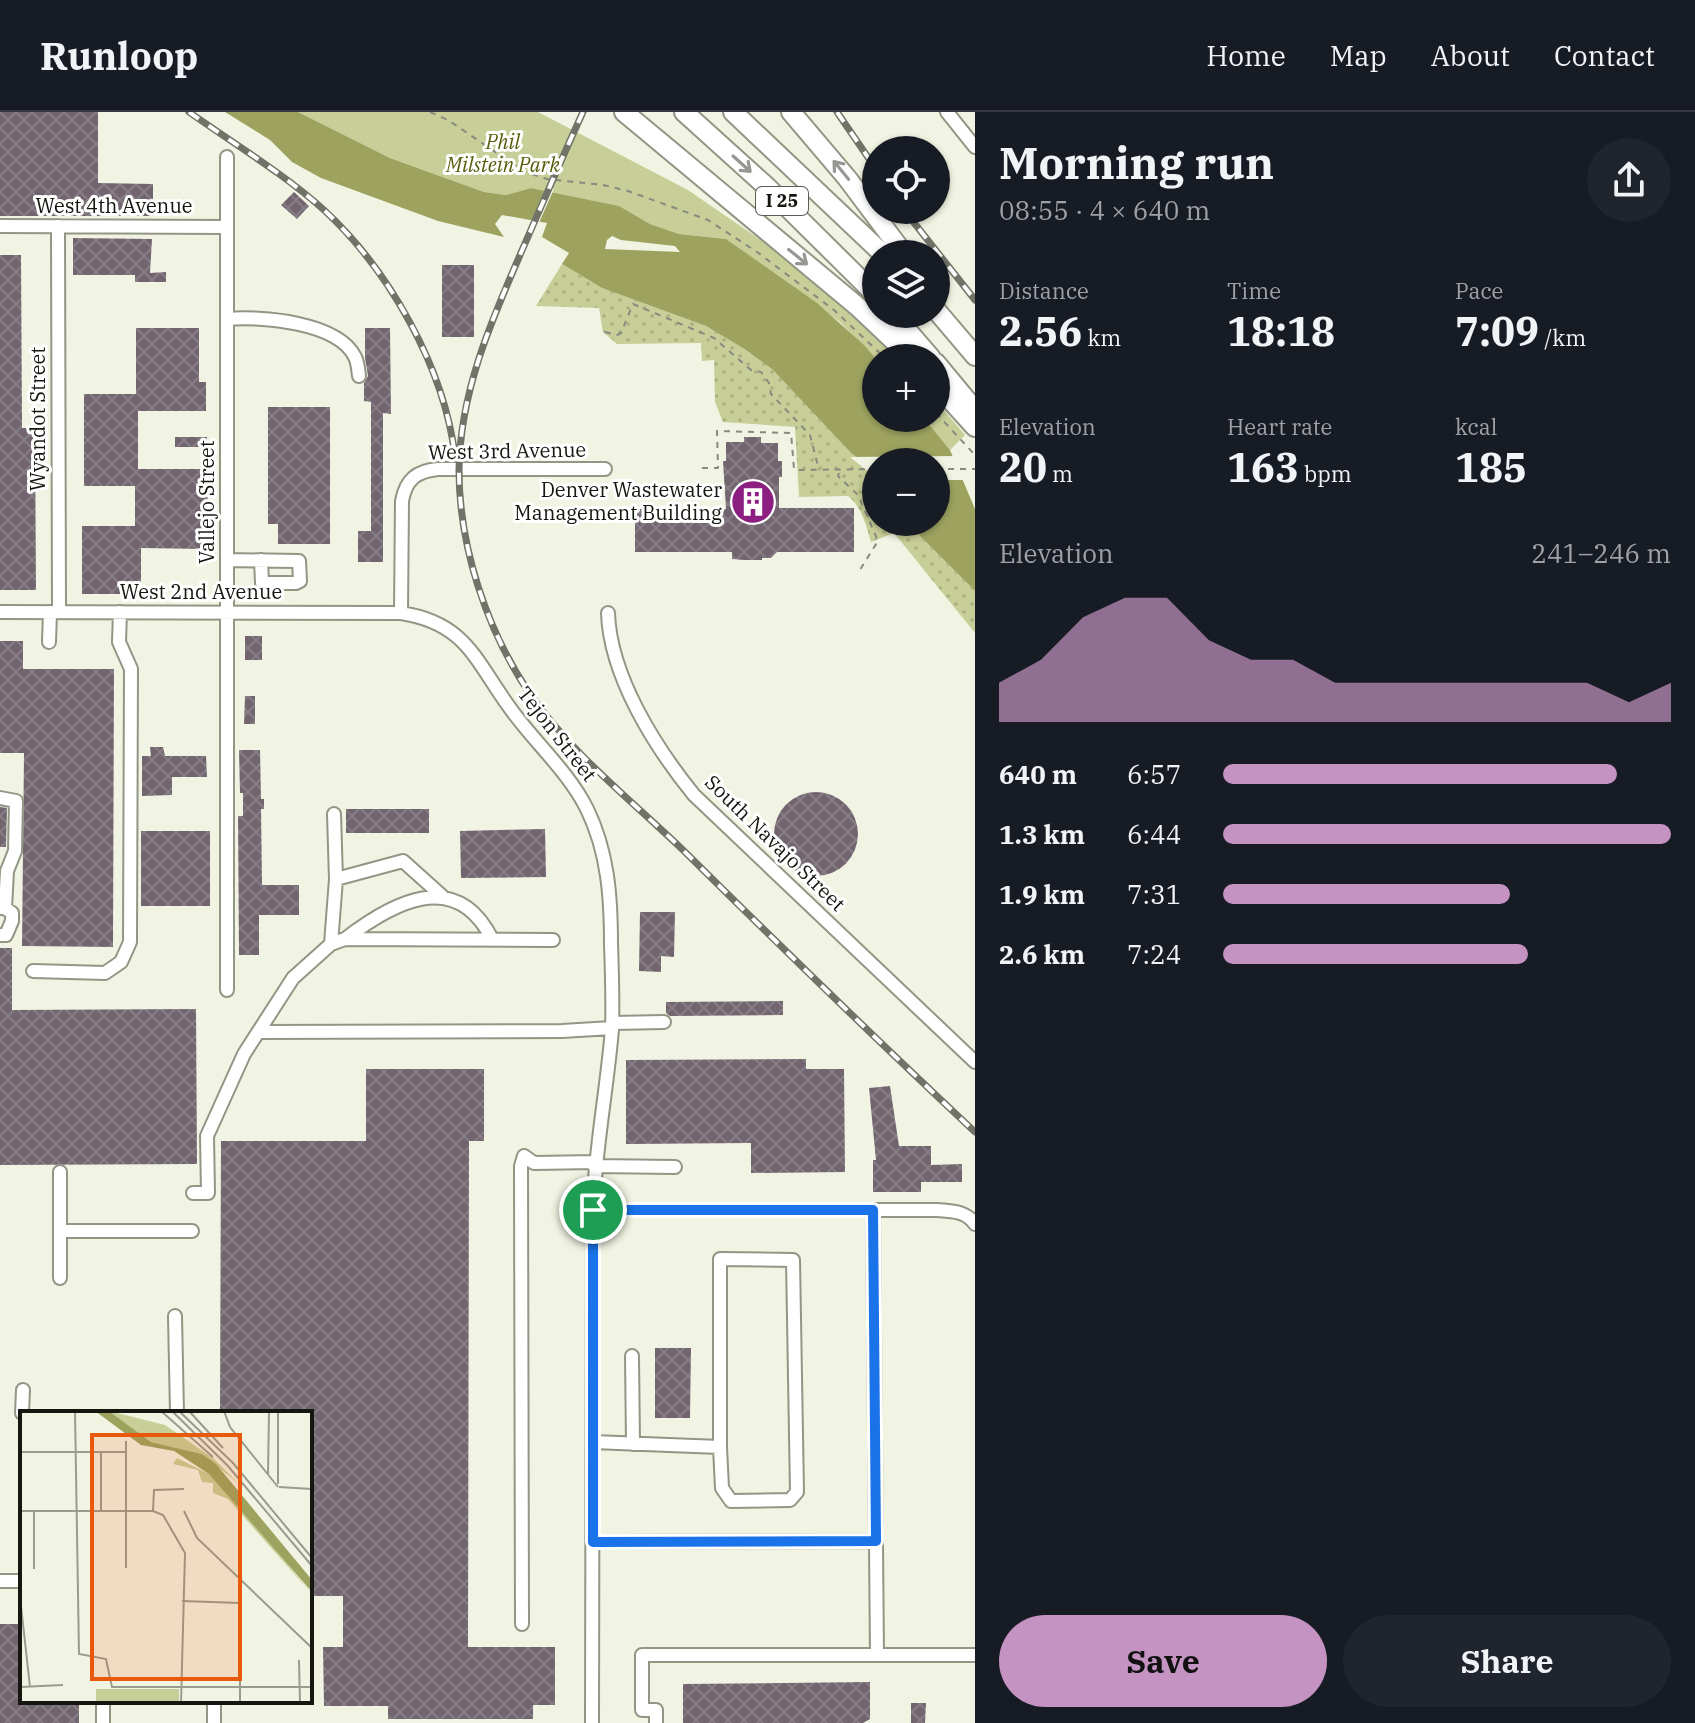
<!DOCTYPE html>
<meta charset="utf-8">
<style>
body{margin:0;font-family:"IBM Plex Serif",serif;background:#20242c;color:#f1f3f6;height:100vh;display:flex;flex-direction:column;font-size:30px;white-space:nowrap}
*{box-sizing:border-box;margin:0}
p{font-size:26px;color:#9ea1a6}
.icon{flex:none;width:44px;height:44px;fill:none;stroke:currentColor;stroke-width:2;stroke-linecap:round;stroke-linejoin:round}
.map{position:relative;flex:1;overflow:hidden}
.drawer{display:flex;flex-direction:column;background:#171b24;width:720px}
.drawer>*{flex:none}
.buttons{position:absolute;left:862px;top:24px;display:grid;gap:16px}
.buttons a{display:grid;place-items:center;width:88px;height:88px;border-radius:50%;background:#171b24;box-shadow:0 2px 6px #0004;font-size:40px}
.pin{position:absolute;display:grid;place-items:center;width:68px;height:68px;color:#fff;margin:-34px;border:4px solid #fff;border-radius:50%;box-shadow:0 2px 8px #0007}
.round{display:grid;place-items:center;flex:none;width:84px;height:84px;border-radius:42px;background:#20242c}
.headline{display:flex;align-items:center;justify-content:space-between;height:136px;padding:0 24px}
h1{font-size:44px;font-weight:800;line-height:60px}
.figures{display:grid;grid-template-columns:repeat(3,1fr);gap:12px;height:136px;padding:8px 24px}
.figures div{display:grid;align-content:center}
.figures b{font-size:40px;font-weight:800}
.figures small{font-size:22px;font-weight:400}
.figures p{font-size:22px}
.chart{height:224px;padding:16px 24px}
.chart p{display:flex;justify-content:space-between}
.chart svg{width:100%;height:144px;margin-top:8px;fill:#c493c2;opacity:.7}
.cta{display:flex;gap:16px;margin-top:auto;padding:16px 24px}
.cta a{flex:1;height:92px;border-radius:48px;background:#c493c2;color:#111;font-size:32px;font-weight:800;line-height:92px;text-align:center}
.cta a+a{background:#20242c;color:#f1f3f6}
ul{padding:0 24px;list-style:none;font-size:26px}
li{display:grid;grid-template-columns:128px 96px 1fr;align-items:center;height:60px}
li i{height:20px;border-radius:10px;background:#c493c2}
header{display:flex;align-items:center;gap:48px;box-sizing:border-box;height:112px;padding:0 40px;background:#171b24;border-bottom:2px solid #363941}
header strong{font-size:38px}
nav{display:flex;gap:44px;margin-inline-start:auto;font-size:28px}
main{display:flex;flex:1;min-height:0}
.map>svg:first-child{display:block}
.grass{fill:url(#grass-dots)}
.green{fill:#c7ce97}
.water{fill:#9da35f;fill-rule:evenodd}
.pier{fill:#f2f4e3}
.building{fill:url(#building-cross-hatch)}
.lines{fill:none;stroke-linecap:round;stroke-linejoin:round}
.minor-casing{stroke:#939585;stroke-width:16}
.highway-casing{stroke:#939585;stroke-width:22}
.path{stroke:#898a7f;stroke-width:2;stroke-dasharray:6 6;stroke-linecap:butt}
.minor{stroke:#fff;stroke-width:12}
.highway{stroke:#fff;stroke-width:18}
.rail-casing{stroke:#717368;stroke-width:7}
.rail{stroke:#fff;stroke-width:4;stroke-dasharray:12;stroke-linecap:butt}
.oneway{stroke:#969693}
.route-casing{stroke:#fff;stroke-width:16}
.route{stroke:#1a73e8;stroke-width:10}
.labels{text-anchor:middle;stroke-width:6;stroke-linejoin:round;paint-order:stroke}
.shield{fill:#fff;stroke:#5b5c58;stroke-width:2}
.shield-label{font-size:18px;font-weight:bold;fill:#151610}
.park-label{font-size:20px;font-style:italic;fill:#575c0b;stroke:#fff}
.street-label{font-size:20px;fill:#151610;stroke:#fff}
.poi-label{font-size:20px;fill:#151610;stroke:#fff;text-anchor:end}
.inset-road{fill:none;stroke:#9a9b8f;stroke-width:2}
.view{fill:#e8590c;fill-opacity:0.15;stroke:#e8590c;stroke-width:4}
.inset-edge{fill:none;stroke:#151610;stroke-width:4}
</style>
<header>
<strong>Runloop</strong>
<nav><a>Home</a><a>Map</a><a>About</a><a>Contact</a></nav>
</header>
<main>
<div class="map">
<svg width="975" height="1611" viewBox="0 0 975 1611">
<defs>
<pattern id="grass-dots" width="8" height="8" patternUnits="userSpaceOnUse" patternTransform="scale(2)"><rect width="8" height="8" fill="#c7ce97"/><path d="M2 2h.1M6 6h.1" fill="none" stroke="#aab081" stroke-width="1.8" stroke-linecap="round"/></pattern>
<pattern id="building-cross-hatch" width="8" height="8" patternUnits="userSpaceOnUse" patternTransform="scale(2)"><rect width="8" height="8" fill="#726570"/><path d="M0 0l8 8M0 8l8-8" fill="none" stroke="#877e85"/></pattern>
</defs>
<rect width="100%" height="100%" fill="#f2f4e3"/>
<path class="grass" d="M 562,152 L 602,176 L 706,214 L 746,238 L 772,257 L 851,341 L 876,361 L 876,410 L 914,410 L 917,421 L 975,479 L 975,521 L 894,421 L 871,430 C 866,413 862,395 848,384 L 799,385 L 795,315 L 723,310 L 715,290 L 714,248 L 702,249 L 701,231 L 617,232 L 603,220 L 599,196 L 536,194 Z"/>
<path class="green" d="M 298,0 L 538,0 L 688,78 L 784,144 L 829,181 L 897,246 L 876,247 L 840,210 L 726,127 L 679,122 L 650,112 L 618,94 L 531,76 L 506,83 L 484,80 L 390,46 Z
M 936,289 L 965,323 L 950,338 L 924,306 L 936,306 Z"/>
<path class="water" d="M 225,0 L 298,0 L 390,46 L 484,80 L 506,83 L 531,76 L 619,94 L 650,112 L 679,122 L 726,127 L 817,191 L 864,233 L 876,247 L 876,306 L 924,306 L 950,338 L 975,397 L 975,479 L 917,421 L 914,410 L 936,410 L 936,350 L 876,350 L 876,361 L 851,341 L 772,257 L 746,238 L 706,214 L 602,176 L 562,152 L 569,141 L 542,125 L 547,111 L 502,103 L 495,112 L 504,125 L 438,109 L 321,66 L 292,50 L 270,28 ZM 612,124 L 621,128 L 675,134 L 680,140 L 605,137 L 607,128 Z"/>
<path class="pier" d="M 546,75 L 554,77 L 538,113 L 530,112 Z
M 957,344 L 968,368 L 936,368 L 936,350 L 876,350 L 875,365 L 850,345 Z"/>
<path class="building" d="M 0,0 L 98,0 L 98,71 L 153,72 L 153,104 L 0,104 Z
M 294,80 L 309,94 L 297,107 L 281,93 Z
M 73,126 L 152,127 L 150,161 L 166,160 L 166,170 L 135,170 L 135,163 L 73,163 Z
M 0,143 L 21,143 L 22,316 L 35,316 L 36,478 L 0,478 Z
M 442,153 L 474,153 L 474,225 L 442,225 Z
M 136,216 L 199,216 L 199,270 L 206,270 L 206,299 L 138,299 L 138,357 L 208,357 L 207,437 L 141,436 L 141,482 L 82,482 L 82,414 L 135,414 L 135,374 L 84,374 L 84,282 L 136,282 Z
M 365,216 L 390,216 L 391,302 L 383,301 L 383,450 L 358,450 L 358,419 L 371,419 L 371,290 L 364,289 L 364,271 L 368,264 L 365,246 Z
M 268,295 L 330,295 L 330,432 L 278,432 L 278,412 L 268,412 Z
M 175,325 L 207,325 L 207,335 L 175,335 Z
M 744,325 L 761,325 L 761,331 L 778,331 L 778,349 L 782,349 L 782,365 L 779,365 L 779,396 L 854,396 L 854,440 L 777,440 L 771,446 L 762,446 L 762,448 L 744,448 L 732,447 L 732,440 L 635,440 L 635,397 L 726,397 L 723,349 L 726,349 L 726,330 L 744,330 Z
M 245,524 L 262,524 L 262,548 L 245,548 Z
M 0,529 L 23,529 L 23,557 L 114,557 L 113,835 L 22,834 L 24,641 L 0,641 Z
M 245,584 L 255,584 L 255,612 L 244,612 Z
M 150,635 L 163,635 L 165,644 L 206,644 L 207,665 L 172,665 L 172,683 L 142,684 L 142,644 L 151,644 Z
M 239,638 L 260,638 L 261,687 L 264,687 L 264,697 L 261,697 L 262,773 L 299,773 L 299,803 L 259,803 L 259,843 L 239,843 L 238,704 L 243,704 L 243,681 L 240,681 Z
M774 722a42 42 0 1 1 84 0a42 42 0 1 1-84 0Z
M 0,695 L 7,696 L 6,735 L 0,735 Z
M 346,697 L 429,697 L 429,721 L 346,721 Z
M 545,717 L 546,765 L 461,766 L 460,719 Z
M 141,719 L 210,719 L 210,794 L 141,794 Z
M 640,800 L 675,800 L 674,845 L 661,844 L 661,860 L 639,859 Z
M 0,836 L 12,836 L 12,898 L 196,897 L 197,1052 L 0,1053 Z
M 783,889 L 783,903 L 670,904 L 666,901 L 666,890 Z
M 806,947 L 806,957 L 844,957 L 845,1060 L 751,1061 L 751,1031 L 626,1032 L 626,948 Z
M 366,957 L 484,957 L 484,1029 L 469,1029 L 468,1535 L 555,1535 L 555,1593 L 533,1593 L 533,1607 L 388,1607 L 388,1594 L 324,1594 L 323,1535 L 343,1535 L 343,1484 L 310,1484 L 310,1301 L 220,1301 L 221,1029 L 366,1029 Z
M 890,974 L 899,1034 L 931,1034 L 931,1053 L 962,1052 L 962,1070 L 921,1070 L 921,1080 L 873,1080 L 873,1048 L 876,1048 L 869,976 Z
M 655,1236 L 691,1236 L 690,1306 L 655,1306 Z
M 0,1512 L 22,1512 L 22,1589 L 79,1589 L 79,1611 L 0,1611 Z
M 870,1570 L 870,1607 L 863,1611 L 683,1611 L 683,1572 Z
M 911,1591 L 926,1591 L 925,1611 L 911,1611 Z"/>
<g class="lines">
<g class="minor-casing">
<path id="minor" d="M 947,0 L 975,35
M 0,114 L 227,115
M 58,114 L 59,500
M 227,207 C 261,204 338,210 355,245 C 358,251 358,257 359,264
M 227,448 L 299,449 L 300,469 L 296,471 L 262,471 L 261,448
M 0,500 L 401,501 C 466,511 475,548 510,596 C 534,630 568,659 587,697 C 608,740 611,785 611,832 C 612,860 613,889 612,917 C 607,978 595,1037 593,1098 L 592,1611
M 401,501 L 402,389 C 406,367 417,359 438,357 L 605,357
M 608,501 C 610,564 655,635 694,683 L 975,950
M 49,530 L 50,500
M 0,686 L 16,689 L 15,739 L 7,759 L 5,796
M 336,767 L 403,749 L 442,784
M 0,796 L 5,796 L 12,801 L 12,809 L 6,823 L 0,823
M 345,827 C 392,791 456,755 492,827
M 331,832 L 336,767 L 334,702
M 33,859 L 105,861 L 121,850 L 130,830 L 131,557 L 119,530 L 120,500
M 227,878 L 227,45
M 612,911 L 664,910
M 258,920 L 562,919 L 612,916
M 594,1054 L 675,1055
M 60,1060 L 60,1166
M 193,1081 L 208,1081 L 207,1024 L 244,942 L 293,866 L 331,832 L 345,827 L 553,828
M 593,1098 L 937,1098 C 952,1099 966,1099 975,1112
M 873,1098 L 877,1543
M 60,1119 L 192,1119
M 175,1204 L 177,1301
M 632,1244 L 633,1332
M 22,1301 L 23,1278
M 593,1330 L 720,1335 L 720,1147 L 793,1148 L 797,1380 L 790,1388 L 731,1389 L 722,1376 L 720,1335
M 593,1430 L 876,1429
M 0,1469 L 22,1469
M 522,1512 L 521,1054 L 524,1044 L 534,1051 L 595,1050
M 103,1589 L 103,1611
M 214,1589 L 214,1611
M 656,1611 L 656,1598 L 642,1598 L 642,1543 L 975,1543"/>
</g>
<g class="highway-casing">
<path id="highway" d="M 624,0 L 857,194 L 912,246
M 684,0 L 767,75 L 876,183
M 733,0 L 883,142
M 791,0 L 847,66 L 904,142
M 936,198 L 975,244
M 893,202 L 931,246
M 936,251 L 975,298
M 936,272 L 975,315"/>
</g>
<path class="path" d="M 430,0 L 448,8 L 525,60 L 547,67 L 603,73 L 628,79 L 708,108 L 757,140 L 834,198 L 885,246
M 605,220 L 617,223 L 621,221 L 633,192 L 714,226 L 751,258 L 761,260 L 769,271 L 771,282 L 810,323 L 819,358
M 936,301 L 975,343
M 702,356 L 718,356 L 717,319 L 791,321 L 794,357 L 799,358 L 876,357
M 936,357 L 975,357
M 839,361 L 838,364 L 858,383 L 878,429 L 858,461"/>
<use href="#minor" class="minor"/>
<use href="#highway" class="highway"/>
<g class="rail-casing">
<path id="rail" d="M 189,0 C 234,32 283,61 324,98 C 389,158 444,255 455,344
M 583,0 C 561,48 541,95 520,143 C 490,212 460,281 459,358 C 459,435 487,519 530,582 C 571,641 631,688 683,738 C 779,833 876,927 975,1020
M 837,0 L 876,57
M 904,98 L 975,188"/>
</g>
<use href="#rail" class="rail"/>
</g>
<defs><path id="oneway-shaft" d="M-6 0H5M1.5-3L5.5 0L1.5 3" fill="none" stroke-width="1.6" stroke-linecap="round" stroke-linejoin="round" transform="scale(2)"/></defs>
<g class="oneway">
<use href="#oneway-shaft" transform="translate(742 52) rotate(42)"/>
<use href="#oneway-shaft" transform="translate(841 58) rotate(-129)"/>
<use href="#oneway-shaft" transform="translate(798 145) rotate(39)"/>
</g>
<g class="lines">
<g class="route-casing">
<path id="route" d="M 593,1098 L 873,1098 L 876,1429 L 593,1430 Z"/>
</g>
<use href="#route" class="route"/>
</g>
<defs>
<g id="building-disc" transform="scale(2.3)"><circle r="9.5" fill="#8c1e82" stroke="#fff"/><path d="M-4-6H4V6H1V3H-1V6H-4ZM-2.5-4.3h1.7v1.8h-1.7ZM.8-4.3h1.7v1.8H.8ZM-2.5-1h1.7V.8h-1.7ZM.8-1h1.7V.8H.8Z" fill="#fff"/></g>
</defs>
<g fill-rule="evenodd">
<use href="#building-disc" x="753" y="390"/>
</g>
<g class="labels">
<rect class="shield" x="756" y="75" width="52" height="28" rx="6"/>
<g class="shield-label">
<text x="782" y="95">I 25</text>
</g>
<g class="park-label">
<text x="503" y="37">Phil<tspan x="503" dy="23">Milstein Park</tspan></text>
</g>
<g class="street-label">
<text x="114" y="101">West 4th Avenue</text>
<text transform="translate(38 307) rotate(-90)" y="7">Wyandot Street</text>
<text transform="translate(507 339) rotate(-1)" y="7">West 3rd Avenue</text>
<text transform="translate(207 390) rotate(-90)" y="7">Vallejo Street</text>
<text x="201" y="487">West 2nd Avenue</text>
<text transform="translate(557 622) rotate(52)" y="7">Tejon Street</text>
<text transform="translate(775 731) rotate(44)" y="7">South Navajo Street</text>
</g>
<g class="poi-label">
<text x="722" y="385">Denver Wastewater<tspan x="722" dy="23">Management Building</tspan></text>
</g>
</g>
<g transform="translate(20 1299)">
<rect width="292" height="292" fill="#f2f4e3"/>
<path d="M 157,47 L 189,63 L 210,83 L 292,183 L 208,88 L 193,82 L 193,72 L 182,71 L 178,59 L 153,53 Z" fill="#c7ce97"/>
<path d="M 89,0 L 145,14 L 193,47 L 219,73 L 182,43 L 131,31 ZM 76,278 L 159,278 L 159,292 L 76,292 Z" fill="#c7ce97"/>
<path d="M 75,0 L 89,0 L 131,31 L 182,43 L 196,53 L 292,169 L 292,181 L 189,63 L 154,40 L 121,34 Z" fill="#9da35f"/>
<path class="inset-road" d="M 55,0 L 59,243 L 86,248 L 92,276 L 292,276M 141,0 L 193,46M 152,0 L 208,55 L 292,155M 159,0 L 213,52 L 292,147M 169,0 L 203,37M 204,0 L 210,16 L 258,76M 0,41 L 106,41M 81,42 L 81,100M 248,63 L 249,0M 258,73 L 258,0M 259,76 L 292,78M 133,99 L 134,79 L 164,78M 0,100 L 133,100 L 143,104 L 165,142 L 161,292M 164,100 L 177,127 L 292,237M 106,157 L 106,30M 14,158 L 14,100M 0,186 L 10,276M 162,190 L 220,192 L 220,292M 279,249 L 280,292M 0,276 L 43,274"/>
<path class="view" d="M 72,24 L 220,24 L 220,268 L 72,268 Z"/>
<rect width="292" height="292" class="inset-edge"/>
</g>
</svg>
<div class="buttons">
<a><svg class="icon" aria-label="locate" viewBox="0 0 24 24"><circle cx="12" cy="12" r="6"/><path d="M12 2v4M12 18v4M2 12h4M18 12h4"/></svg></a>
<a><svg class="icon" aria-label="layers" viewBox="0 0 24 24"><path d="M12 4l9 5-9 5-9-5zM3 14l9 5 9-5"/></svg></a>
<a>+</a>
<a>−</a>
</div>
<div class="pin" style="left:593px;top:1098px;background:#1e9e55"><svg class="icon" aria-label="arrive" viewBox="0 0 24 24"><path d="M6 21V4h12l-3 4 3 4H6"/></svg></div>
</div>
<section class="drawer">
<div class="headline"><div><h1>Morning run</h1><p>08:55 · 4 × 640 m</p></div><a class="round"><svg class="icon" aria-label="share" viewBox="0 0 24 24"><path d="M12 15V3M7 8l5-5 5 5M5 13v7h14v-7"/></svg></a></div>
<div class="figures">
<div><p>Distance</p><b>2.56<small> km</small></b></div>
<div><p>Time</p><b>18:18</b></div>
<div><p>Pace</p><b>7:09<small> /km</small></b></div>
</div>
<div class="figures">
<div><p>Elevation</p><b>20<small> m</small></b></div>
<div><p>Heart rate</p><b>163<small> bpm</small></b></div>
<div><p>kcal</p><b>185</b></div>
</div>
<div class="chart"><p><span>Elevation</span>241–246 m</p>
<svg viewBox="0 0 160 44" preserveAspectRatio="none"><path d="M0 44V32L10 25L20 12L30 6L40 6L50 19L60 25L70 25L80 32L90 32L100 32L110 32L120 32L130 32L140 32L150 38L160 32V44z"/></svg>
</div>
<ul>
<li><b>640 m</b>6:57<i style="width:88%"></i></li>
<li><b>1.3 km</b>6:44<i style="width:100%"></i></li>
<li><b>1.9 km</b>7:31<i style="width:64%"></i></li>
<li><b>2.6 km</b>7:24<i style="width:68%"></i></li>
</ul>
<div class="cta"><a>Save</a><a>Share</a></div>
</section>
</main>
